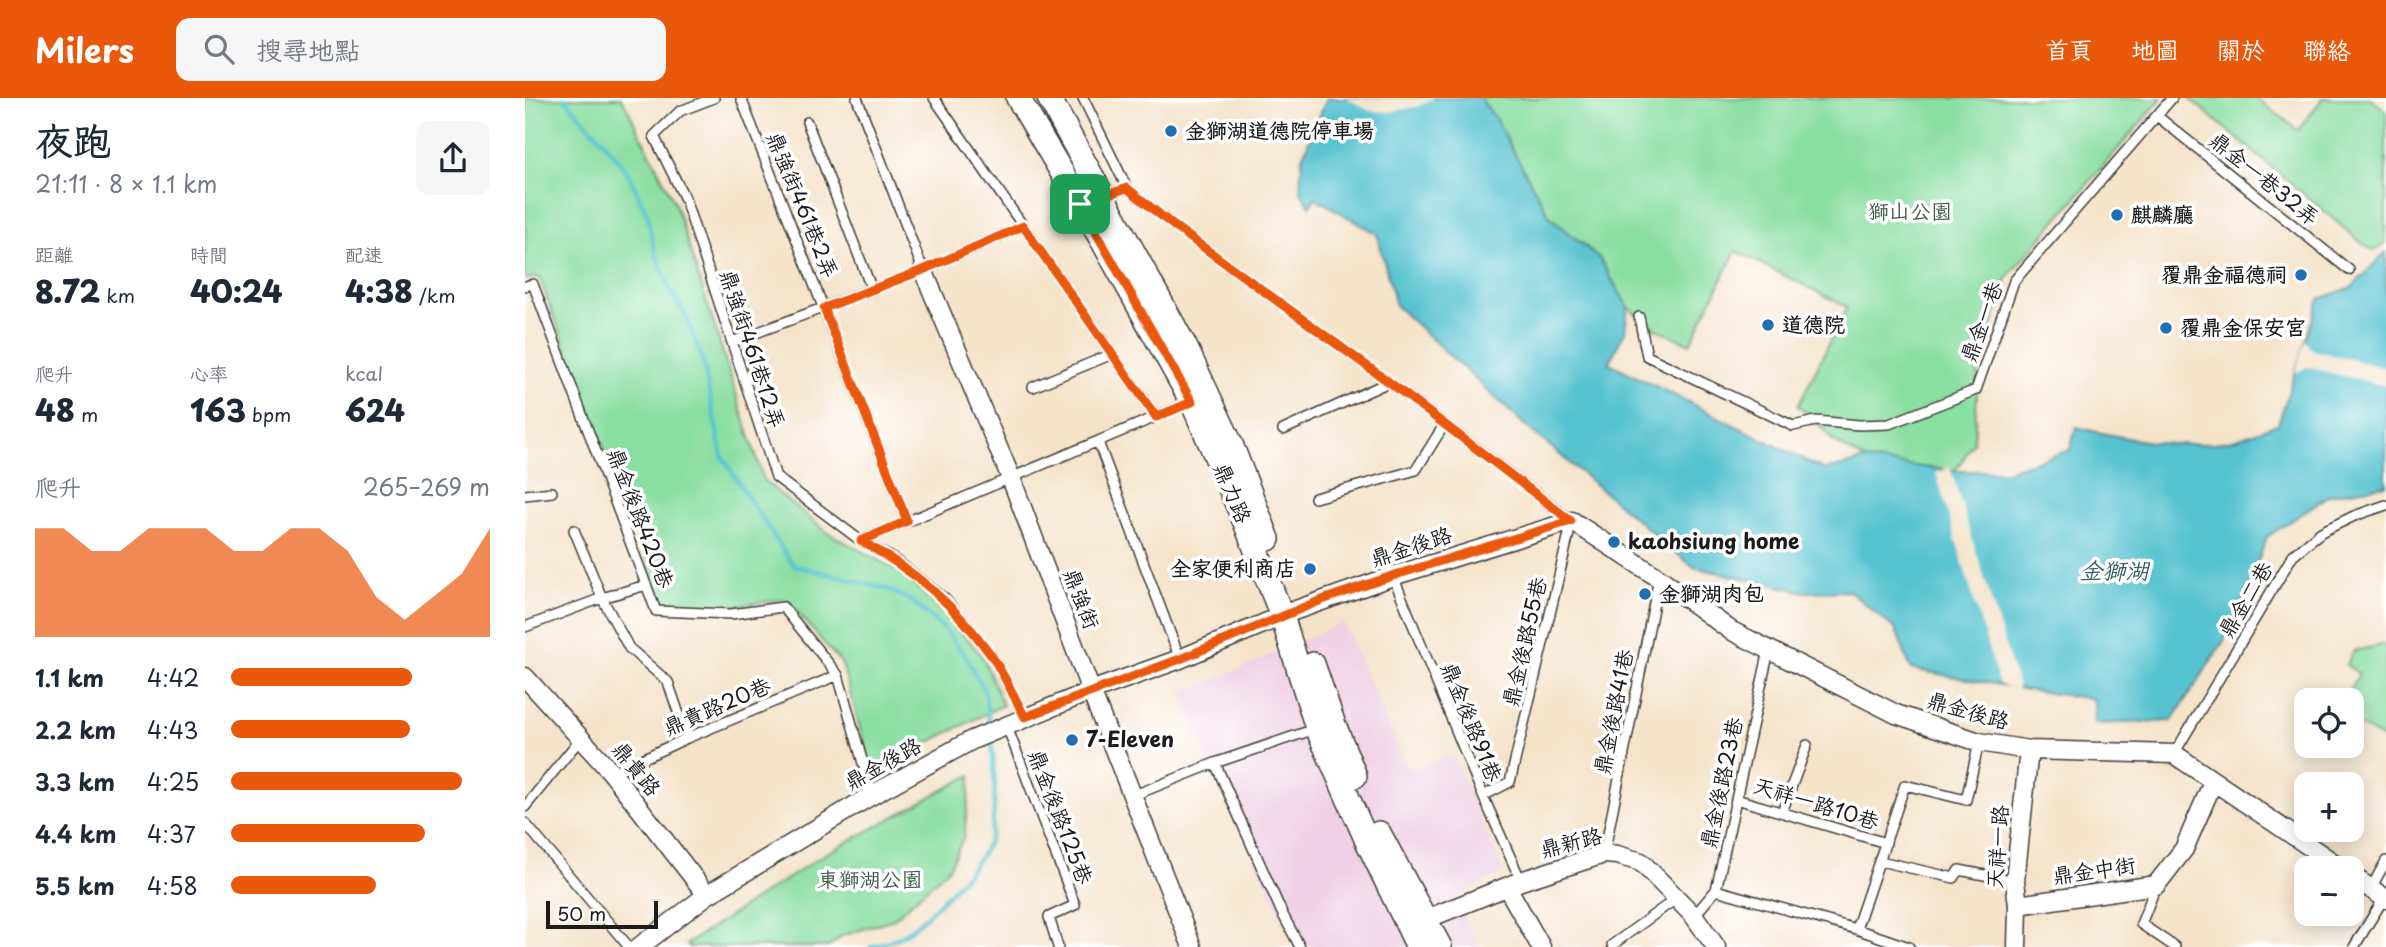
<!DOCTYPE html>
<html lang="zh-TW">
<meta charset="utf-8">
<style>
body{margin:0;font-family:"Playpen Sans","LXGW WenKai TC",sans-serif;background:#f6f6f7;color:#1f2937;height:100vh;display:flex;flex-direction:column;font-size:26px;white-space:nowrap}
*{box-sizing:border-box;margin:0}
p{font-size:23px;color:#747a83}
.icon{flex:none;width:38px;height:38px;fill:none;stroke:currentColor;stroke-width:2;stroke-linecap:round;stroke-linejoin:round}
.map{position:relative;flex:1;overflow:hidden}
.panel{display:flex;flex-direction:column;background:#fff;width:525px}
.panel>*{flex:none}
.buttons{position:absolute;left:1769px;top:590px;display:grid;gap:14px}
.buttons a{display:grid;place-items:center;width:70px;height:70px;border-radius:14px;background:#fff;box-shadow:0 4px 18px #0003;font-size:35px}
.scale{position:absolute;left:21px;bottom:18px;width:112px;box-sizing:border-box;padding-left:7px;border:4px solid #1c1c1c;border-top:0;font-size:19px;line-height:24px;white-space:nowrap;color:#1c1c1c;-webkit-text-stroke:5px #fff;paint-order:stroke}
.pin{position:absolute;display:grid;place-items:center;width:60px;height:60px;color:#fff;margin:-30px;border-radius:14px;box-shadow:0 4px 10px #0006}
.round{display:grid;place-items:center;flex:none;width:74px;height:74px;border-radius:14px;background:#f6f6f7}
.head{display:flex;align-items:center;justify-content:space-between;height:119px;padding:0 35px}
h1{font-size:38px;font-weight:800;line-height:52px}
.figures{display:grid;grid-template-columns:repeat(3,1fr);gap:10px;height:119px;padding:7px 35px}
.figures div{display:grid;align-content:center}
.figures b{font-size:30px;font-weight:800}
.figures small{font-size:19px;font-weight:400}
.figures p{font-size:19px}
.chart{height:196px;padding:14px 35px}
.chart p{display:flex;justify-content:space-between}
.chart svg{width:100%;height:126px;margin-top:7px;fill:#ea580c;opacity:.7}
ul{padding:0 35px;list-style:none;font-size:23px}
li{display:grid;grid-template-columns:112px 84px 1fr;align-items:center;height:52px}
li i{height:18px;border-radius:9px;background:#ea580c}
header{display:flex;align-items:center;gap:42px;box-sizing:border-box;height:98px;padding:0 35px;background:#ea580c;color:#fff}
header strong{font-size:33px}
nav{display:flex;gap:38px;margin-inline-start:auto;font-size:24px}
.search{width:490px;height:63px;background:#f6f6f7;display:flex;align-items:center;gap:18px;box-sizing:border-box;padding:0 24px;border-radius:14px;color:#747a83;font-size:26px}
main{display:flex;flex:1;min-height:0}
.map>svg:first-child{display:block}
.built{fill:#f0d0e4}
.green{fill:#89dea1;stroke:#527d5e;stroke-width:2}
.water{fill:#56c2d0;stroke:#396f76;stroke-width:2}
.pier{fill:#f5e3ca}
.lines{fill:none;stroke-linecap:round;stroke-linejoin:round}
.stream{stroke:#56c2d0;stroke-width:4.5}
.service-casing{stroke:#3d3a36;stroke-width:12}
.minor-casing{stroke:#3d3a36;stroke-width:21}
.tertiary-casing{stroke:#3d3a36;stroke-width:26}
.service{stroke:#fff;stroke-width:9}
.minor{stroke:#fff;stroke-width:18}
.tertiary{stroke:#fff;stroke-width:23}
.route-casing{stroke:#fff;stroke-width:14}
.route{stroke:#ea580c;stroke-width:9}
.poi-dot{fill:#1f6fb2;stroke:#fff;stroke-width:2.5}
.labels{text-anchor:middle;stroke-width:7;stroke-linejoin:round;paint-order:stroke}
.poi-label{font-size:21px;font-weight:bold;fill:#1c1c1c;stroke:#fff;text-anchor:start}
.street-label{font-size:21px;fill:#1c1c1c;stroke:#fff}
.park-label{font-size:21px;fill:#42604b;stroke:#fff}
.water-label{font-size:23px;font-style:italic;fill:#335e64;stroke:#fff}
</style>
<header>
<strong>Milers</strong>
<div class="search"><svg class="icon" aria-label="search" viewBox="0 0 24 24"><circle cx="10" cy="10" r="6"/><path d="M15 15l6 6"/></svg>搜尋地點</div>
<nav><a>首頁</a><a>地圖</a><a>關於</a><a>聯絡</a></nav>
</header>
<main>
<section class="panel">
<div class="head"><div><h1>夜跑</h1><p>21:11 · 8 × 1.1 km</p></div><a class="round"><svg class="icon" aria-label="share" viewBox="0 0 24 24"><path d="M12 15V3M7 8l5-5 5 5M5 13v7h14v-7"/></svg></a></div>
<div class="figures">
<div><p>距離</p><b>8.72<small> km</small></b></div>
<div><p>時間</p><b>40:24</b></div>
<div><p>配速</p><b>4:38<small> /km</small></b></div>
</div>
<div class="figures">
<div><p>爬升</p><b>48<small> m</small></b></div>
<div><p>心率</p><b>163<small> bpm</small></b></div>
<div><p>kcal</p><b>624</b></div>
</div>
<div class="chart"><p><span>爬升</span>265–269 m</p>
<svg viewBox="0 0 160 44" preserveAspectRatio="none"><path d="M0 44V6L10 6L20 14L30 14L40 6L50 6L60 6L70 14L80 14L90 6L100 6L110 14L120 30L130 38L140 30L150 22L160 6V44z"/></svg>
</div>
<ul>
<li><b>1.1 km</b>4:42<i style="width:70%"></i></li>
<li><b>2.2 km</b>4:43<i style="width:69%"></i></li>
<li><b>3.3 km</b>4:25<i style="width:89%"></i></li>
<li><b>4.4 km</b>4:37<i style="width:75%"></i></li>
<li><b>5.5 km</b>4:58<i style="width:56%"></i></li>
</ul>
</section>
<div class="map">
<svg width="1861" height="849" viewBox="0 0 1861 849">
<rect width="100%" height="100%" fill="#fff"/>
<filter id="ink" filterUnits="userSpaceOnUse"><feTurbulence type="fractalNoise" baseFrequency=".0143" numOctaves="2"/><feDisplacementMap in="SourceGraphic" scale="14" xChannelSelector="R" yChannelSelector="G"/><feConvolveMatrix kernelMatrix="1 2 1 2 8 2 1 2 1" color-interpolation-filters="sRGB"/></filter>
<filter id="wash" filterUnits="userSpaceOnUse"><feTurbulence type="fractalNoise" baseFrequency=".00686" numOctaves="4" result="noise"/><feDisplacementMap in="SourceGraphic" scale="28" xChannelSelector="R" yChannelSelector="G"/><feGaussianBlur stdDeviation="1.57" result="paint"/><feColorMatrix in="noise" values="0 0 0 0 0 0 0 0 0 0 0 0 0 0 0 0 0 1.4 0 .05"/><feComposite in="paint" operator="in"/></filter>
<g filter="url(#wash)">
<rect width="100%" height="100%" fill="#f5e3ca"/>
<path class="built" d="M 818,524 L 883,672 L 928,657 L 979,774 L 929,800 L 954,849 L 772,849 L 687,673 L 656,594 L 724,567 Z"/>
<path class="green" d="M 0,0 L 96,0 L 98,2 L 150,105 L 239,383 L 302,434 L 376,475 L 414,509 L 458,559 L 478,607 L 347,673 L 317,566 L 261,501 L 203,509 L 139,508 L 14,179 L 0,181 Z
M 955,0 L 1637,0 L 1483,178 L 1454,267 L 1449,344 L 1430,373 L 1340,362 L 1308,343 L 1291,323 L 1273,308 L 1322,209 L 1211,153 L 1165,246 L 1127,229 L 1103,209 L 1074,160 L 1025,119 L 970,20 Z
M 1664,0 L 1731,0 L 1773,32 L 1798,0 L 1844,0 L 1861,12 L 1861,145 L 1849,153 L 1838,146 Z
M 1861,546 L 1861,642 L 1827,624 L 1827,602 L 1820,602 L 1834,576 L 1821,567 L 1829,553 Z
M 446,677 L 439,738 L 424,770 L 368,821 L 317,838 L 304,849 L 165,849 L 162,846 L 298,757 Z"/>
<path class="water" d="M 802,0 L 955,0 L 970,20 L 1025,119 L 1074,160 L 1103,209 L 1100,233 L 1084,265 L 1300,372 L 1340,362 L 1430,373 L 1481,373 L 1545,352 L 1551,329 C 1600,341 1656,353 1707,342 C 1722,338 1738,331 1753,326 L 1794,201 L 1826,190 L 1861,154 L 1861,387 L 1804,397 L 1742,439 L 1709,527 L 1647,623 L 1569,626 L 1569,601 L 1503,592 L 1386,571 L 1371,532 L 1325,493 L 1280,494 L 1168,469 L 1002,329 L 871,208 L 852,136 L 790,100 L 785,108 L 775,92 L 777,60 Z"/>
<path class="pier" d="M 822,0 L 909,0 L 894,8 L 864,14 L 845,13 Z
M 1780,242 L 1787,252 L 1861,270 L 1861,288 L 1782,269 L 1770,275 Z
M 1425,369 L 1493,589 L 1492,592 L 1474,586 L 1411,375 Z"/>
<g class="lines">
<path class="stream" d="M 39,0 L 78,43 L 103,75 L 122,116 L 129,151 L 144,190 L 161,218 L 178,263 L 197,358 L 217,390 L 268,467 L 362,491 L 385,502 L 420,532 L 441,559 L 460,594 L 465,630
M 346,849 C 355,846 367,843 376,838 C 397,826 459,763 465,740 C 472,708 470,671 466,639"/>
</g>
</g>
<g filter="url(#ink)">
<g class="lines">
<g class="service-casing">
<path id="service" d="M 189,0 L 155,13 L 129,38 L 160,101 L 251,379 L 336,443 L 369,461 L 420,501 L 467,558 L 500,619
M 216,0 L 382,423
M 332,0 L 398,172
M 409,0 L 631,319
M 558,0 L 602,90
M 1632,18 L 1824,172
M 282,24 L 347,192
M 555,106 L 602,90 L 649,128 L 864,284 L 1047,423 L 985,684 L 958,698
M 0,188 L 8,186 L 131,513 L 206,516 L 258,509 L 313,577 L 347,697
M 1114,219 L 1122,258 L 1268,328 L 1291,323 L 1334,327 L 1364,326 L 1451,292 L 1489,183 L 1647,0
M 207,244 L 398,172 L 498,128
M 508,289 L 587,256
M 758,332 L 864,284
M 573,344 L 655,561
M 0,397 L 27,394
M 790,400 L 891,372 L 919,327
M 49,432 L 77,500 L 104,550 L 143,584 L 162,640
M 336,443 L 666,304
M 868,478 L 958,698 L 996,783
M 0,529 L 77,500 L 121,487
M 481,626 L 550,807 L 524,819 L 533,849
M 1649,656 L 1768,457 L 1796,434 L 1829,418 L 1861,407
M 690,665 L 757,815 L 775,849
M 87,675 L 162,640 L 313,577
M 607,698 L 690,665 L 790,631
M 1211,701 L 1361,745
M 0,709 L 56,640
M 1257,714 L 1282,647
M 0,725 L 104,849
M 1079,756 L 1134,480
M 1355,763 L 1429,780 L 1434,772 L 1490,783
M 1631,788 L 1616,826 L 1650,849
M 1846,790 L 1861,763
M 1191,792 L 1331,831 L 1384,849
M 1169,818 L 1191,792 L 1244,552
M 1331,831 L 1380,687 L 1441,702 L 1454,644
M 1087,847 L 1152,800
M 1829,849 L 1859,800"/>
</g>
<g class="minor-casing">
<path id="minor" d="M 398,172 L 486,380 L 566,593 L 667,849
M 0,579 L 87,675 L 182,797
M 1827,778 L 1861,801
M 982,789 L 1016,849
M 1493,807 L 1631,787 L 1659,751 L 1688,684
M 889,826 L 996,783 L 1079,756 L 1092,757 L 1116,764 L 1169,818 L 1191,849
M 114,849 L 182,797 L 347,697 L 447,642 L 566,593 L 655,561 L 771,512 L 868,478 L 1047,423 L 1134,480 L 1205,532 L 1371,616 L 1454,644 L 1504,652 L 1649,656 L 1816,770
M 1492,849 L 1493,807 L 1490,783 L 1504,652"/>
</g>
<g class="tertiary-casing">
<path id="tertiary" d="M 493,0 L 578,144 L 667,304 L 719,422 L 757,518 L 792,630 L 842,743 L 893,849
M 524,0 L 660,248 L 706,346 L 743,441
M 788,566 L 808,624 L 830,678
M 854,735 L 915,849"/>
</g>
<use href="#service" class="service"/>
<use href="#minor" class="minor"/>
<use href="#tertiary" class="tertiary"/>
</g>
</g>
<g class="lines" filter="url(#ink)">
<g class="route-casing">
<path id="route" d="M 602,90 L 649,128 L 864,284 L 1046,423 L 867,478 L 794,503 L 655,561 L 500,619 C 489,599 479,576 466,557 C 429,506 390,473 336,443 L 382,423 L 299,210 L 398,172 L 498,128 L 631,319 L 667,304 L 555,106 Z"/>
</g>
<use href="#route" class="route"/>
</g>
<g class="poi-dot">
<circle cx="646" cy="33" r="7"/>
<circle cx="1592" cy="117" r="7"/>
<circle cx="1776" cy="177" r="7"/>
<circle cx="1243" cy="227" r="7"/>
<circle cx="1641" cy="230" r="7"/>
<circle cx="1089" cy="444" r="7"/>
<circle cx="785" cy="471" r="7"/>
<circle cx="1120" cy="496" r="7"/>
<circle cx="547" cy="642" r="7"/>
</g>
<g class="labels">
<g class="poi-label">
<text x="660" y="40">金獅湖道德院停車場</text>
<text x="1606" y="124">麒麟廳</text>
<text x="1762" y="184" text-anchor="end">覆鼎金福德祠</text>
<text x="1257" y="234">道德院</text>
<text x="1655" y="237">覆鼎金保安宮</text>
<text x="1103" y="451">kaohsiung home</text>
<text x="771" y="478" text-anchor="end">全家便利商店</text>
<text x="1134" y="503">金獅湖肉包</text>
<text x="561" y="649">7-Eleven</text>
</g>
<g class="street-label">
<text transform="translate(1739 81) rotate(39)" y="7">鼎金一巷32弄</text>
<text transform="translate(277 107) rotate(68)" y="7">鼎強街461巷2弄</text>
<text transform="translate(1457 224) rotate(-70)" y="7">鼎金一巷</text>
<text transform="translate(227 251) rotate(72)" y="7">鼎強街461巷12弄</text>
<text transform="translate(707 395) rotate(67)" y="7">鼎力路</text>
<text transform="translate(115 420) rotate(69)" y="7">鼎金後路420巷</text>
<text transform="translate(886 449) rotate(-18)" y="7">鼎金後路</text>
<text transform="translate(556 501) rotate(69)" y="7">鼎強街</text>
<text transform="translate(1721 502) rotate(-59)" y="7">鼎金二巷</text>
<text transform="translate(1000 544) rotate(-77)" y="7">鼎金後路55巷</text>
<text transform="translate(192 609) rotate(-23)" y="7">鼎貴路20巷</text>
<text transform="translate(1443 613) rotate(16)" y="7">鼎金後路</text>
<text transform="translate(1089 614) rotate(-79)" y="7">鼎金後路41巷</text>
<text transform="translate(946 624) rotate(68)" y="7">鼎金後路91巷</text>
<text transform="translate(358 666) rotate(-29)" y="7">鼎金後路</text>
<text transform="translate(111 671) rotate(51)" y="7">鼎貴路</text>
<text transform="translate(1197 685) rotate(-78)" y="7">鼎金後路23巷</text>
<text transform="translate(1291 706) rotate(17)" y="7">天祥一路10巷</text>
<text transform="translate(535 719) rotate(69)" y="7">鼎金後路125巷</text>
<text transform="translate(1046 745) rotate(-14)" y="7">鼎新路</text>
<text transform="translate(1473 749) rotate(-86)" y="7">天祥一路</text>
<text transform="translate(1569 773) rotate(-8)" y="7">鼎金中街</text>
</g>
<g class="park-label">
<text x="1385" y="121">獅山公園</text>
<text x="345" y="789">東獅湖公園</text>
</g>
<g class="water-label">
<text x="1589" y="481">金獅湖</text>
</g>
</g>
</svg>
<div class="buttons">
<a><svg class="icon" aria-label="locate" viewBox="0 0 24 24"><circle cx="12" cy="12" r="6"/><path d="M12 2v4M12 18v4M2 12h4M18 12h4"/></svg></a>
<a>+</a>
<a>−</a>
</div>
<div class="scale">50 m</div>
<div class="pin" style="left:555px;top:106px;background:#1e9e55"><svg class="icon" aria-label="arrive" viewBox="0 0 24 24"><path d="M6 21V4h12l-3 4 3 4H6"/></svg></div>
</div>
</main>
